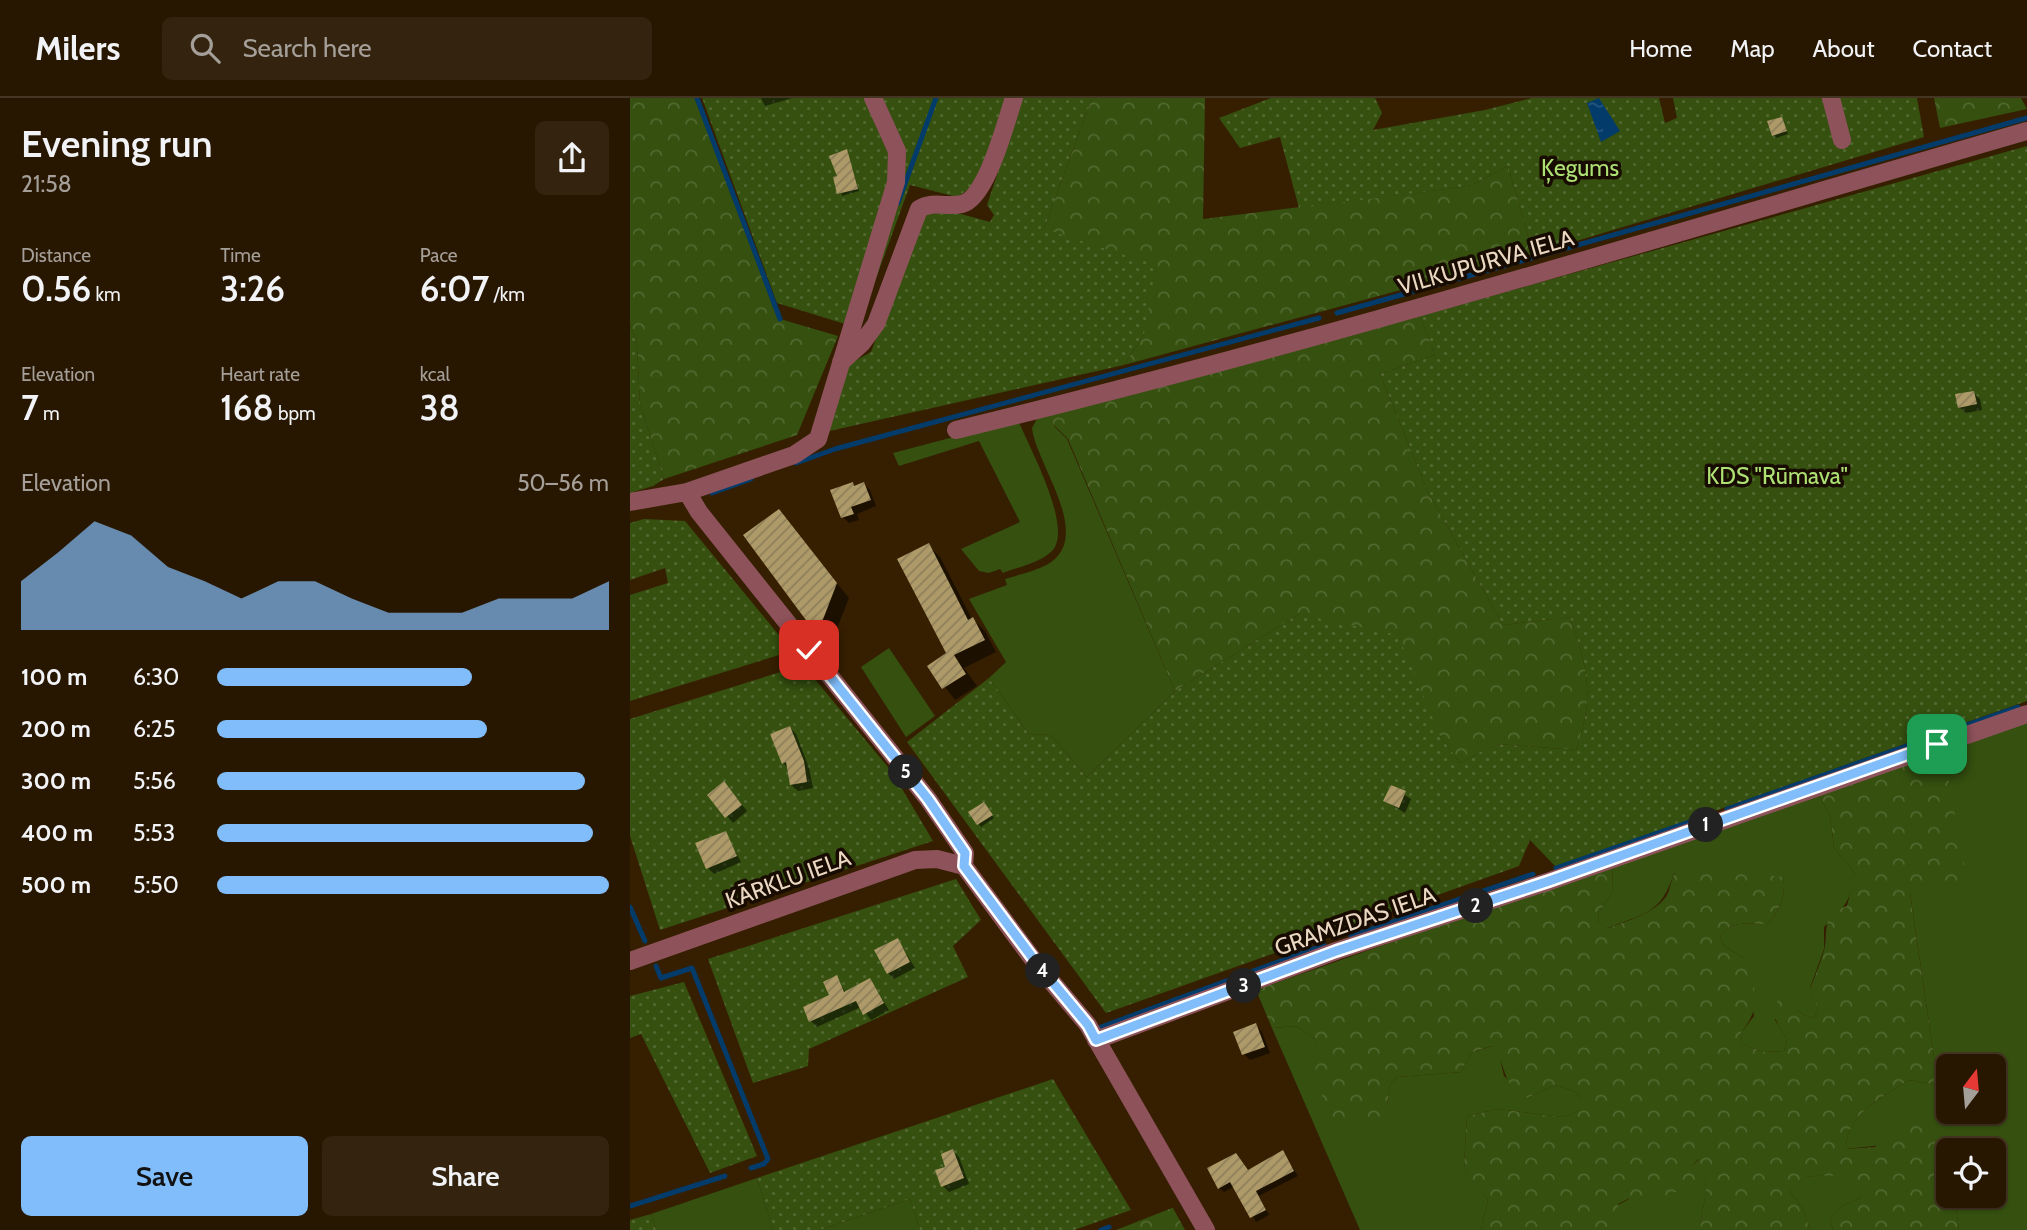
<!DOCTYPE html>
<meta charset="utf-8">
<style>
body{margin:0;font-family:Cabin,sans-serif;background:#34240f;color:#f1f3f6;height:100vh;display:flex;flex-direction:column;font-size:26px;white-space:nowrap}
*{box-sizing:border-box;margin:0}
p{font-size:23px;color:#a59f99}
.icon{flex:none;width:38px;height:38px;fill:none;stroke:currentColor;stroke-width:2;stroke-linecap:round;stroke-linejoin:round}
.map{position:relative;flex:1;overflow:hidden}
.sheet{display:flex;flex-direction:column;background:#281700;width:630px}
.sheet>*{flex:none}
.needle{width:46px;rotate:16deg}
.tools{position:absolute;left:1306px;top:956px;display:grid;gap:14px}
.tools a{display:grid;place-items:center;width:70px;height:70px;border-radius:10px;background:#281700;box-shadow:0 2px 5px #0004,0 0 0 2px #443622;font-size:35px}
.pin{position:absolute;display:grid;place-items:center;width:60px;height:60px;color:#fff;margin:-30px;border-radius:14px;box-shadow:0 4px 10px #0006}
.km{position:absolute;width:35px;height:35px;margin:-18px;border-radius:50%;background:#222;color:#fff;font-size:19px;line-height:35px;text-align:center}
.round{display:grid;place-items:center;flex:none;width:74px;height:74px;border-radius:10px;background:#34240f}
.overview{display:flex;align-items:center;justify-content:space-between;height:119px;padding:0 21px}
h1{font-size:38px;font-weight:600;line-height:52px}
.metrics{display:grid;grid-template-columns:repeat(3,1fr);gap:10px;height:119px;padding:7px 21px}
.metrics div{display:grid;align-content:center}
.metrics b{font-size:35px;font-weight:600}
.metrics small{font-size:19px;font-weight:400}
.metrics p{font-size:19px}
.chart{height:196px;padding:14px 21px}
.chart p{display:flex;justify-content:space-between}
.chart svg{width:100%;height:126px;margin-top:7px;fill:#81bdfa;opacity:.7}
.button{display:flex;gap:14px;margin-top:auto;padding:14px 21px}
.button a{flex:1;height:80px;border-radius:10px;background:#81bdfa;color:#111;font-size:28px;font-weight:600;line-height:80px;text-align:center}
.button a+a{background:#34240f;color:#f1f3f6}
ul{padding:0 21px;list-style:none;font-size:23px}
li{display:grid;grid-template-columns:112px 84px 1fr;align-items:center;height:52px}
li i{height:18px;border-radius:9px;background:#81bdfa}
header{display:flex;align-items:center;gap:42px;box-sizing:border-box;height:98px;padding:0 35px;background:#281700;border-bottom:2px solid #443622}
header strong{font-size:33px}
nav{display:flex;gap:38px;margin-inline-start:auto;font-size:24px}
.search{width:490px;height:63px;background:#34240f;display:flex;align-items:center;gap:18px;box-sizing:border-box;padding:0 24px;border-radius:10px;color:#a59f99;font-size:26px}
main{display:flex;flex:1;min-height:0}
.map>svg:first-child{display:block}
.green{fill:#35500f;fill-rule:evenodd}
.forest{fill:url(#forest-crowns)}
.garden{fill:url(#garden-dots)}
.water{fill:url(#water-ripples)}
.shadow{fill:#0007}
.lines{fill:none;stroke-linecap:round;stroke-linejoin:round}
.stream{stroke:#033b6a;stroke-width:5}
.building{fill:url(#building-hatch)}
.minor{stroke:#8e525b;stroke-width:18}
.route-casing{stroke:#fff;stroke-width:14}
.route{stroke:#81bdfa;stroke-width:9}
.labels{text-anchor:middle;stroke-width:7;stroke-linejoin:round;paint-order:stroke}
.park-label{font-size:23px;fill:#ade173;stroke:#180b00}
.street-label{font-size:23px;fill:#ebd8c3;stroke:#180b00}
</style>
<header>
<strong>Milers</strong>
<div class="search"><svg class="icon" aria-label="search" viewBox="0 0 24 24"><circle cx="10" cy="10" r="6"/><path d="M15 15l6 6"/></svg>Search here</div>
<nav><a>Home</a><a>Map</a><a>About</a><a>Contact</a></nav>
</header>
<main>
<section class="sheet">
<div class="overview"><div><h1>Evening run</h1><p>21:58</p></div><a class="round"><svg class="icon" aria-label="share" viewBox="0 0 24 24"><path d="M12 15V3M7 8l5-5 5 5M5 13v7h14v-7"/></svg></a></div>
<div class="metrics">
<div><p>Distance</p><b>0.56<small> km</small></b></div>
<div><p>Time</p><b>3:26</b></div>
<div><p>Pace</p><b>6:07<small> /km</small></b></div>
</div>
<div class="metrics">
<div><p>Elevation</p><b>7<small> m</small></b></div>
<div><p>Heart rate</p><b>168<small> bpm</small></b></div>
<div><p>kcal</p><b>38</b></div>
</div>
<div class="chart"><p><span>Elevation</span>50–56 m</p>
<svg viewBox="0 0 160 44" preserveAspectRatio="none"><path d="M0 44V27L10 17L20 6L30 11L40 22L50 27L60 33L70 27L80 27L90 33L100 38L110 38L120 38L130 33L140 33L150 33L160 27V44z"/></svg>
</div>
<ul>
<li><b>100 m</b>6:30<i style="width:65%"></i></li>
<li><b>200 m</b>6:25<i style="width:69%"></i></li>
<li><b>300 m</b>5:56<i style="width:94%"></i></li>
<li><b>400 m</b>5:53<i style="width:96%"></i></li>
<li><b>500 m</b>5:50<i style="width:100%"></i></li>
</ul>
<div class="button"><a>Save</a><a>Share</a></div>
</section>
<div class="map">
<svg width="1397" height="1132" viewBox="0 0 1397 1132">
<defs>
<pattern id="forest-crowns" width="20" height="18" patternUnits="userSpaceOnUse" patternTransform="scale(1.75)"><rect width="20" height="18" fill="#35500f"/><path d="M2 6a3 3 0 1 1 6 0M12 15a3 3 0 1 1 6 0" fill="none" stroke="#526830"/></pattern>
<pattern id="garden-dots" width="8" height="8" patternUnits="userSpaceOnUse" patternTransform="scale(1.75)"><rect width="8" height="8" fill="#35500f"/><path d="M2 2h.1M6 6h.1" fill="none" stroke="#526830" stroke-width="1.8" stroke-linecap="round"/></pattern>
<pattern id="water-ripples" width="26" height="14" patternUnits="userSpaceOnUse" patternTransform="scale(1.75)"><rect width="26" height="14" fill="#033b6a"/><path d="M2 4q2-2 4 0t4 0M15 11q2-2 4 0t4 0" fill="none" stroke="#28577e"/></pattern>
<pattern id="building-hatch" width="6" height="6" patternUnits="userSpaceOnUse" patternTransform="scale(1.75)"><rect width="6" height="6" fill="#ad9a68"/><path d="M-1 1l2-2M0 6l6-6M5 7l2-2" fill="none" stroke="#8e7f5a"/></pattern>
</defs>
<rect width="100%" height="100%" fill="#361f00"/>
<path class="green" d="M 429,312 L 424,328 L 437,341 L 545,593 L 457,679 L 421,637 L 399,636 L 359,580 L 376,564 L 339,501 L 377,487 L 375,481 C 390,476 413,472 425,461 C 458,430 406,365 402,330 L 409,317 Z
M 388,322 C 399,349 444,430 422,453 C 410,465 388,469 373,475 L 370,471 L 359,475 L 349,473 L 331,451 L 390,424 L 349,343 L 269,368 L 263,355 Z
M 259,550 L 305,618 L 276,639 L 231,569 Z
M 1397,622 L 1397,1132 L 1329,1132 L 1324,1097 L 1363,1097 L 1363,1052 L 1318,1052 L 1316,1040 L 1216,1051 C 1215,1017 1254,998 1279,982 L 1308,987 L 1280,794 L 1313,651 ZM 1318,968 L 1363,968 L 1363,1013 L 1318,1013 Z
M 1188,696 L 1200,717 L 1204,750 L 1225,775 C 1221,803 1214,810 1194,829 L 1194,851 L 1180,890 L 1188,911 L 1184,920 L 1173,917 L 1158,902 L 1145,922 L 1157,941 L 1154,953 L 1133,954 L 1112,946 L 1111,935 L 1124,918 L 1113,859 L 1095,849 L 1090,840 C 1099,821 1118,826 1137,826 C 1149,815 1157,796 1153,780 L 1044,775 C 1031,816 1015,815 978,830 L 968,824 L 969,814 L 982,795 L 983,766 Z
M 666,928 L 684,940 L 692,961 L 757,1008 L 760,987 L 767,979 L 831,974 L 841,955 L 862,948 L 869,956 L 874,978 L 897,1000 L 925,987 L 944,993 L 952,1000 L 952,1012 L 932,1019 L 868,1011 L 837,1018 L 834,1066 L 837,1076 L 858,1102 L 851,1132 L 730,1132 L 642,930 Z
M 1069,1061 C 1083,1088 1072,1103 1070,1132 L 982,1132 L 986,1130 L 988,1107 L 1062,1068 Z
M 1208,1076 L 1225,1087 L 1231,1100 L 1212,1108 L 1200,1121 L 1203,1132 L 1180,1132 L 1173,1111 L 1160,1094 L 1174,1079 Z
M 127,1080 L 143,1132 L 26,1132 L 21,1116 Z
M 280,1101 L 290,1132 L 190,1132 Z"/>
<path class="forest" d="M 0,0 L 67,0 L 150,221 L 208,238 L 167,337 L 34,381 L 10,306 L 7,246 L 0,226 Z
M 462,0 L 575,0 L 573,121 L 840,88 L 878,68 L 903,156 L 494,267 L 514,236 L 414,131 Z
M 1304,0 L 1391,0 L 1397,11 L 1310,30 Z
M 790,218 L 805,257 L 750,276 L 798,394 L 873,527 L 940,519 C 958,573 965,596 946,652 L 867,646 L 830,665 L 810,638 L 669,516 L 545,593 L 438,341 L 421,324 L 429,312 Z
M 1313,651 L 1337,783 L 1280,795 L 1308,987 L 1279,982 C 1254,998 1215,1017 1216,1051 L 1245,1049 L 1274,1021 L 1316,1040 L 1318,1097 L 1324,1097 L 1329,1132 L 1203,1132 L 1200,1121 L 1212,1108 L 1231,1100 C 1219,1073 1200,1077 1175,1079 L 1160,1094 L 1173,1111 L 1180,1132 L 1070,1132 C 1072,1103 1083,1088 1068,1061 L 1062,1068 L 1066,1082 C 1052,1095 1017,1106 998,1101 L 988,1106 L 990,1120 L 986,1131 L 982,1132 L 851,1132 L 858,1102 L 837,1077 L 834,1066 L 837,1018 L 868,1011 L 932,1019 L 951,1012 L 952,1000 L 944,993 L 925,987 L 897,1000 C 871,990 878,965 861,948 L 841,955 L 831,974 L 767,979 L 760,987 L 757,1008 L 745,1025 C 692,1030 698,1017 685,970 L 691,961 L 684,940 L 666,928 L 642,930 L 626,892 L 983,766 L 982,795 L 969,814 L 968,824 L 979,830 C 998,822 1023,816 1036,799 C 1042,790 1040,776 1050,770 C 1067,759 1130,777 1153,779 C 1157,796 1149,815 1137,826 C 1118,826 1099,821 1090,840 L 1095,849 L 1113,859 C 1126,893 1134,904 1111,935 L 1112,946 L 1133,954 L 1154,953 L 1157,941 C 1148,927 1140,918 1148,902 L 1159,902 L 1173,917 L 1184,920 L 1188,911 L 1180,891 C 1185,878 1190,866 1194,853 C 1199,832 1190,817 1217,808 L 1225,775 L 1204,750 L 1200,717 L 1188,696 Z
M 543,1110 L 555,1132 L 486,1132 L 542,1110 Z"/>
<path class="garden" d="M 72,0 L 378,0 L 348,85 L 327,99 L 280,87 L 228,230 L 147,205 Z
M 393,0 L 462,0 L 414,131 L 526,167 L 514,236 L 494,267 L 195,334 L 216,268 L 241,254 L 294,115 L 313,111 L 360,124 L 364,117 L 357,107 Z
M 641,0 L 745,0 L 752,15 L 743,32 L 855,12 L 902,0 L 1029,0 L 1035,25 L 1047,20 L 1043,0 L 1287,0 L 1294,39 L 903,156 L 878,68 L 840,88 L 669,110 L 650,39 L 610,50 L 589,20 Z
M 1397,48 L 1397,603 L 926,769 L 900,742 L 889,768 L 476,915 L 277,644 L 359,580 L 399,636 L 421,637 L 457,679 L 545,593 L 669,516 L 768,537 L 810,638 L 830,665 L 866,646 L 946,652 C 965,596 958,573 940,519 L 873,527 L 798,394 L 750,276 L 805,257 L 790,218 Z
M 0,226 L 7,246 L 10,306 L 34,381 L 23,388 L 0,395 Z
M 14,421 L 55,423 L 162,553 L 0,603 L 0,497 L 38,485 L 35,470 L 0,482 L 0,425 Z
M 173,567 L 262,674 L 303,743 L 30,832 L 0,738 L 0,621 Z
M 326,781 L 351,822 L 323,848 L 338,879 L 179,951 L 178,968 L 123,985 L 78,861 Z
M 54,884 L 127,1058 L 80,1075 L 11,936 L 0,940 L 0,898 Z
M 423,981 L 501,1112 L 444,1132 L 290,1132 L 280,1101 L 190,1132 L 143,1132 L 127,1080 Z
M 21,1116 L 26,1132 L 0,1132 L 0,1122 Z"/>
<path class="water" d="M 969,0 L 990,33 L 971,44 L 957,5 Z"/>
<path class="shadow" d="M 131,0 L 162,0 L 135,8 Z
M 1152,20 L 1158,36 L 1146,40 L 1143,37 Z
M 217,53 L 229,93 L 212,98 L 209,79 Z
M 1344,295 L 1350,301 L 1352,312 L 1336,315 L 1329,309 Z
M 222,386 L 225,389 L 234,386 L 240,392 L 246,408 L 227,416 L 229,422 L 219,425 L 213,419 Z
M 148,413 L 219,500 L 200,548 L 116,438 Z
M 298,447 L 310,459 L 342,521 L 355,533 L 366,554 L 334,570 L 347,588 L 325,602 L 299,568 L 318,556 Z
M 160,630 L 166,636 L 179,670 L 183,690 L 168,693 L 161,687 L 158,670 L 153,665 Z
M 761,689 L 781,701 L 775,715 L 755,703 Z
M 100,692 L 117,713 L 103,725 L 80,697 Z
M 356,709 L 364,720 L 351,729 L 341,715 Z
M 95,735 L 111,764 L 84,776 L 78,770 Z
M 268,842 L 285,870 L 264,881 L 258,875 Z
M 206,880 L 216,895 L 240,882 L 259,912 L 241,922 L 231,909 L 187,929 L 181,923 L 202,898 Z
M 626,927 L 632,934 L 640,955 L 620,962 L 614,956 Z
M 323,1053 L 329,1059 L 339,1086 L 319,1094 L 313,1088 Z
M 653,1054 L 668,1078 L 629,1098 L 639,1117 L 626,1124 L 605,1088 L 594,1094 L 589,1090 Z"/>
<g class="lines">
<path class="stream" d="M 67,0 L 150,221
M 268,105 L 306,0
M 707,215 L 1397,20
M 166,365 L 205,351 L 689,220
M 82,395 L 121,381
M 1097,711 L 1388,609
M 926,770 L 1071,720
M 0,809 L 15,843
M 721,838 L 903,776
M 26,868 L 31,880 L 62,870 L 138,1061 L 134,1066 L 121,1070
M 471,929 L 694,847
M 0,1108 L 95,1078
M 471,1132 L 479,1129"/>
</g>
<path class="building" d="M 1152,19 L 1157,33 L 1142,38 L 1137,23 Z
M 217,51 L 228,91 L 207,96 L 203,79 L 207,78 L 199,58 Z
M 1344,293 L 1347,306 L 1328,310 L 1325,296 Z
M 223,384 L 224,388 L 234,384 L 241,402 L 221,409 L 224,416 L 211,420 L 200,392 Z
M 149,411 L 207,485 L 187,537 L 113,437 Z
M 299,445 L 338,522 L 343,519 L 355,542 L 324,557 L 336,576 L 312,591 L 297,568 L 316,555 L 267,461 Z
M 160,628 L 174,663 L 177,684 L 160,687 L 156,664 L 152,666 L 140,636 Z
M 94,683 L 112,707 L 95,720 L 77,697 Z
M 761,687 L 776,693 L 769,710 L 753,703 Z
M 354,704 L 363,717 L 347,727 L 338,714 Z
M 96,733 L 107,758 L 76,771 L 65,745 Z
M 268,840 L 280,864 L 257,876 L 244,852 Z
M 207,877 L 214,894 L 240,880 L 254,905 L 233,917 L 226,903 L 179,924 L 173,909 L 199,897 L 193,884 Z
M 626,925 L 635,949 L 612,957 L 603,934 Z
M 323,1051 L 334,1080 L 311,1089 L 305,1072 L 315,1069 L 311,1056 Z
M 653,1052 L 664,1073 L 626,1093 L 636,1112 L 620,1120 L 600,1084 L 588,1091 L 577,1070 L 606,1055 L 618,1072 Z"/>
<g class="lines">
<path class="minor" d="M 1201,0 L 1212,42
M 211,264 L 232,245 L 246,226 L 289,111 C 304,102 317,110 332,106 C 357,100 376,23 384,0
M 326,332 C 686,245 1041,136 1397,33
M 57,394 L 69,414 L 298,701 L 335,755 L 334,768 L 405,864 L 458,927 L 576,1132
M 0,404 L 57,394 L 164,357 L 188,341 L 266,84 L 267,53 L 243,0
M 0,863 L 285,762 L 307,761 L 334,768
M 466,942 L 706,853 L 920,783 L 1397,616"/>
</g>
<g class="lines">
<g class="route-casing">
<path id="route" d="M 179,552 L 298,701 L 335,755 L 334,768 L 405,863 L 458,927 L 466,942 L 706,853 L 919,783 L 1307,646"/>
</g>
<use href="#route" class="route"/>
</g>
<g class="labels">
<g class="park-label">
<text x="950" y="78">Ķegums</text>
<text x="1147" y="386">KDS "Rūmava"</text>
</g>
<g class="street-label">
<text transform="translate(856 164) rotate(-16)" y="8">VILKUPURVA IELA</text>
<text transform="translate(158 781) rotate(-20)" y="8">KĀRKLU IELA</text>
<text transform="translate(725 823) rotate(-19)" y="8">GRAMZDAS IELA</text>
</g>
</g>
</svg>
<div class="tools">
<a><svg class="needle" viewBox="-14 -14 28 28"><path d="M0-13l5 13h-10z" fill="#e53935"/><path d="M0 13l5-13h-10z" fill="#a59f99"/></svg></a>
<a><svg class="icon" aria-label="locate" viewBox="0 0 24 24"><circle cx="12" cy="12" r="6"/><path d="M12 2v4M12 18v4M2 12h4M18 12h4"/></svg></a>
</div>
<div class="pin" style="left:1307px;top:646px;background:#1e9e55"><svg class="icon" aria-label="arrive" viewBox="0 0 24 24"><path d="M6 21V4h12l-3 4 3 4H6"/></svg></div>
<div class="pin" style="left:179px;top:552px;background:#d93025"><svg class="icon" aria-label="check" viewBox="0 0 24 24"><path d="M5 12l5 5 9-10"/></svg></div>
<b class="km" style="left:1076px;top:727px">1</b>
<b class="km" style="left:846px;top:808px">2</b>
<b class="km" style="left:614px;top:888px">3</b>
<b class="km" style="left:413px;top:873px">4</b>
<b class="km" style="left:276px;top:674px">5</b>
</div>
</main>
